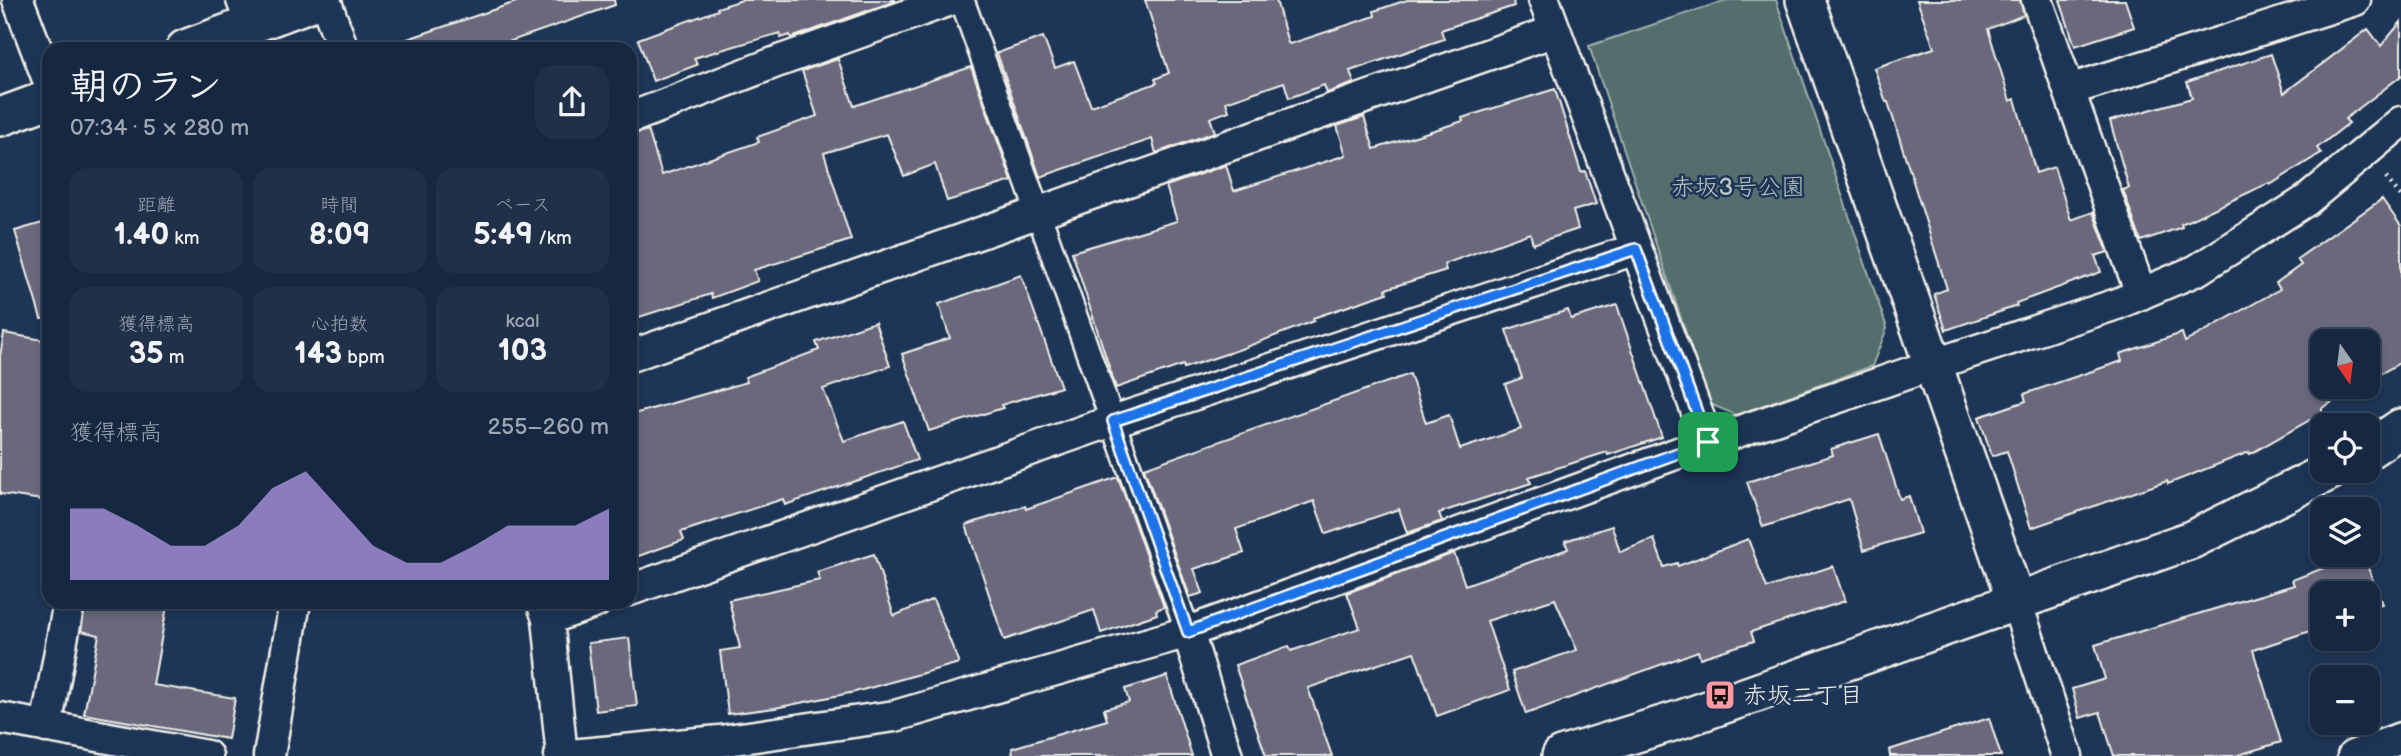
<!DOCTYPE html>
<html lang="ja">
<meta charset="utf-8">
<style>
body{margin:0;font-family:"Balsamiq Sans","Klee One",sans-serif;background:#1f3048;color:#f1f3f6;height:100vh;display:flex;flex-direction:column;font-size:26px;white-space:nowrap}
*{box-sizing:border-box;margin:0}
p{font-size:23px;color:#9ea6b1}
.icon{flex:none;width:38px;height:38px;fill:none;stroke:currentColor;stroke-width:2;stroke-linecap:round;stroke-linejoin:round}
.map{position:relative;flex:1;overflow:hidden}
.details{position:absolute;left:42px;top:42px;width:595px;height:567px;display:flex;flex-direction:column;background:#162841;border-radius:21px;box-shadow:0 4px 10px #0003,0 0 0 2px #35445a}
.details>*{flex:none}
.needle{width:46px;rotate:166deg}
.fabs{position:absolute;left:2310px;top:329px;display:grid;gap:14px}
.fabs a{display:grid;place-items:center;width:70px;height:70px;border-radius:14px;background:#162841;box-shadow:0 4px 10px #0003,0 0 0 2px #35445a;font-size:35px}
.pin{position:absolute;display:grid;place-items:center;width:60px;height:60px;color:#fff;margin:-30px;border-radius:14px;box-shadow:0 4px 10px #0006}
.round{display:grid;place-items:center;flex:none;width:74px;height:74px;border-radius:21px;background:#1f3048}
.headline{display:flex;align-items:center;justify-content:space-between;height:119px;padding:0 28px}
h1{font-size:38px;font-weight:700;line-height:52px}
.metrics{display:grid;grid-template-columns:repeat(3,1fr);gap:10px;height:119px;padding:7px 28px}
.metrics div{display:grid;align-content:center;border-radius:18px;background:#1f3048;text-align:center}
.metrics b{font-size:30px;font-weight:700}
.metrics small{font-size:19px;font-weight:400}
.metrics p{font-size:19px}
.chart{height:196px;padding:14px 28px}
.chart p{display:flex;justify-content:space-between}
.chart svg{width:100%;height:126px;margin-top:7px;fill:#bca0f2;opacity:.7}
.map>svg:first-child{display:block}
.green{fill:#526e6d;stroke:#a3b0aa;stroke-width:2}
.building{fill:#69687d;stroke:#f4f1e8;stroke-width:2}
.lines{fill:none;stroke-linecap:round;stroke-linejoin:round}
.pedestrian-casing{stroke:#f4f1e8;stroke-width:28}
.minor-casing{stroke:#f4f1e8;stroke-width:35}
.tertiary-casing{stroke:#f4f1e8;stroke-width:42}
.path{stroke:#f4f1e8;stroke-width:4.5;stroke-dasharray:2 5;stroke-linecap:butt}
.pedestrian{stroke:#1d3557;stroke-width:23}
.minor{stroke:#1d3557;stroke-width:30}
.tertiary{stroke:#1d3557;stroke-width:37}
.route-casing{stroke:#fff;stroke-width:14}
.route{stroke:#1a73e8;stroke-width:9}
.labels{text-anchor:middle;stroke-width:5;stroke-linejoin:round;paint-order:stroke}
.park-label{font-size:24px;fill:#bbc3bd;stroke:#1d3557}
.poi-label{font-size:24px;fill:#f4f1e8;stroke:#1d3557;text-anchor:start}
</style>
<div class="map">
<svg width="2401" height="756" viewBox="0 0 2401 756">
<rect width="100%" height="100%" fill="#1d3557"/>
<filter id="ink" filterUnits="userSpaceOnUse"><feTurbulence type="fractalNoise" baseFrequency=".0143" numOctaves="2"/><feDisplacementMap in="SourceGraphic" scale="14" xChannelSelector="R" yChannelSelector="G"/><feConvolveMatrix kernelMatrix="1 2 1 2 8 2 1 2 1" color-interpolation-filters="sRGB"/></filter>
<g filter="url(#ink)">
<path class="green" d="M 1727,0 L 1776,0 L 1887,328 L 1872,366 L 1736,415 L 1710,404 L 1589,46 Z"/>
<path class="building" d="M 522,0 L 614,0 L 615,5 L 505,43 L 507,49 L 394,49 L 393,44 Z
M 742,0 L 895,0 L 895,1 L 791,38 L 790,35 L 781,38 L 780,33 L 694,58 L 697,65 L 653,81 L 638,39 L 718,10 L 717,8 Z
M 1145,0 L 1276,0 L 1288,43 L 1290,44 L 1375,16 L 1374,11 L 1407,0 L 1513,0 L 1514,6 L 1441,30 L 1444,39 L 1350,71 L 1354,83 L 1327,93 L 1324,85 L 1289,98 L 1284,82 L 1226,102 L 1229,111 L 1210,118 L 1215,132 L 1156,153 L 1152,139 L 1040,177 L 997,53 L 1043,37 L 1055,68 L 1074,61 L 1091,106 L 1157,83 L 1155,79 L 1169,73 Z
M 1917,0 L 2020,0 L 2024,15 L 1988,29 L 2010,101 L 2015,99 L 2036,173 L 2054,167 L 2071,220 L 2093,212 L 2108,252 L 2095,256 L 2101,272 L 2016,303 L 2017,306 L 1946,330 L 1934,294 L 1947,289 L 1888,102 L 1886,102 L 1874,68 L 1934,48 Z
M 2060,0 L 2125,0 L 2134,27 L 2075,46 Z
M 2401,22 L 2401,76 L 2345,119 L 2349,123 L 2317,148 L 2321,153 L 2270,185 L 2269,183 L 2181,224 L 2182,227 L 2141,241 L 2123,190 L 2129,188 L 2110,121 L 2192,98 L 2187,82 L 2271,54 L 2284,93 L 2368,29 L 2381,46 Z
M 838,59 L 854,106 L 971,67 L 1012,181 L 947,201 L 935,164 L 904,176 L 887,134 L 824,153 L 851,240 L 754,270 L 758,281 L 712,298 L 711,294 L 630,320 L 630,135 L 648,130 L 662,175 L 759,142 L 757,137 L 817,116 L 802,71 Z
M 1555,89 L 1581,172 L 1585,171 L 1596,204 L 1573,211 L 1578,229 L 1533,244 L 1530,233 L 1444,264 L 1446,270 L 1386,289 L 1387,293 L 1313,318 L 1314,321 L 1238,350 L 1184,368 L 1183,365 L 1116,388 L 1072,252 L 1177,221 L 1166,186 L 1226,165 L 1234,191 L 1346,155 L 1337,126 L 1364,117 L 1374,149 L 1463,121 L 1462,118 Z
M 2382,199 L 2401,226 L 2401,362 L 2368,381 L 2368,341 L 2322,341 L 2322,387 L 2359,387 L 2322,408 L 2322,413 L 2250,454 L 2249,452 L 2168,484 L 2167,481 L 2031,528 L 2007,451 L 1992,456 L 1979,417 L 2026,401 L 2024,394 L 2122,361 L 2120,354 L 2182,333 L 2185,342 L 2280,289 L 2276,283 L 2301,265 L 2297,259 Z
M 49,221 L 49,318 L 41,319 L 15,231 Z
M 1021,275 L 1061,387 L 1001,405 L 1003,408 L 929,431 L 902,354 L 950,338 L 939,304 Z
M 1617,305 L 1662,437 L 1608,455 L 1607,452 L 1529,477 L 1531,483 L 1439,513 L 1442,521 L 1407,533 L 1399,509 L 1326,534 L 1314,501 L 1236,529 L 1244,553 L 1194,569 L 1203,593 L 1190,597 L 1144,468 L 1410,374 L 1426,423 L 1449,415 L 1460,449 L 1521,429 L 1505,384 L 1522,378 L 1506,330 L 1568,310 L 1571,319 Z
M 875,322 L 890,366 L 823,389 L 844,441 L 903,421 L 917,460 L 785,505 L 783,499 L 681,532 L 684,540 L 630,559 L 630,415 L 747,382 L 745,377 L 819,350 L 816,342 Z
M 4,333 L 49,341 L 49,456 L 43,500 L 0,494 L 0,356 Z
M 1879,434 L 1900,499 L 1909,496 L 1920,533 L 1864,550 L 1849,499 L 1763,527 L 1747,482 L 1833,455 L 1831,449 Z
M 1118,477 L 1164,607 L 1156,610 L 1157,614 L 1101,633 L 1094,610 L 1004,640 L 966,525 L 1025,506 L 1026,509 Z
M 1612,526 L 1620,552 L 1654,539 L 1664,567 L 1677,563 L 1678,566 L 1748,539 L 1767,588 L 1833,566 L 1845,601 L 1751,632 L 1754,641 L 1700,658 L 1698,651 L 1526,714 L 1512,672 L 1577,650 L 1555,599 L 1487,621 L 1510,690 L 1437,716 L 1414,652 L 1308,688 L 1332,756 L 1266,756 L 1235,665 L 1289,646 L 1291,651 L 1360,628 L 1347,593 L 1454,553 L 1465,585 L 1568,549 L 1565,541 Z
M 874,554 L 894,616 L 933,599 L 959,663 L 855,692 L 775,708 L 728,714 L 720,651 L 740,648 L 729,600 L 820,580 L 817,572 Z
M 2358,555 L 2363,555 L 2382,604 L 2368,609 L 2368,593 L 2322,593 L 2322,627 L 2253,650 L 2281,742 L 2235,756 L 2114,756 L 2100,712 L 2080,718 L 2072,689 L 2105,679 L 2095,645 L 2294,585 L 2292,580 Z
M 86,602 L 148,602 L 167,606 L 153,685 L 235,698 L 228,739 L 84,714 L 99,635 L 81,631 Z
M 629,638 L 637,706 L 596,711 L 588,643 Z
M 1167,676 L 1192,756 L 1013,756 L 1012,748 L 1107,720 L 1104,709 L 1129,702 L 1125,689 Z
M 1989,718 L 2001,756 L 1890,756 L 1889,750 Z"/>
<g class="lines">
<g class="pedestrian-casing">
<path id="pedestrian" d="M 962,0 L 1188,632"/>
</g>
<g class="minor-casing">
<path id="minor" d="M 18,0 L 49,82
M 242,0 L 251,24
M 325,0 L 343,49
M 1544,0 L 1708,442
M 2037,0 L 2141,294
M 2069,90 L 2355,0
M 630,118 L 779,61 L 950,0
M 630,356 L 1555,31
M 630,590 L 1095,427 L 1636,249
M 2016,601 L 2067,756
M 542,602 L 548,619 L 562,756
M 548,619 L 596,602
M 1188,632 L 1227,756
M 0,718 L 207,756
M 46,727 L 69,602
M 269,756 L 295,602
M 560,756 L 720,741 L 895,716 L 1188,632 L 1708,442 L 1932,365 L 2117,304 L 2197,270 L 2307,200 L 2401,122
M 2353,756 L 2401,738"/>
</g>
<g class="tertiary-casing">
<path id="tertiary" d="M 1805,0 L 2016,601
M 185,49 L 317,0
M 0,117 L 49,99
M 2368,450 L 2401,428
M 1561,756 L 1682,719 L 2191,540 L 2330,471"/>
</g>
<path class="path" d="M 2386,178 L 2401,196"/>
<use href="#pedestrian" class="pedestrian"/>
<use href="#minor" class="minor"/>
<use href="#tertiary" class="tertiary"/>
</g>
</g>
<g class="lines" filter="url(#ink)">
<g class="route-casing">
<path id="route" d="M 1636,249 L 1708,442 L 1188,632 L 1113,421 Z"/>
</g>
<use href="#route" class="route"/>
</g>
<defs>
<g id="bus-square" transform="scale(1.575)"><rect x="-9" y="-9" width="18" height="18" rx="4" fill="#ff9aa2" stroke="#1d3557"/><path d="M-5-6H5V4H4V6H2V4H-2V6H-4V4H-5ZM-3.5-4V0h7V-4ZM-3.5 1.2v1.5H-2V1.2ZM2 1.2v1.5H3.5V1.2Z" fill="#111"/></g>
</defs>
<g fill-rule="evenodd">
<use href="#bus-square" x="1720" y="695"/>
</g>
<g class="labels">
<g class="park-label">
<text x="1738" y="195">赤坂3号公園</text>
</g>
<g class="poi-label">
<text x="1743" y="703">赤坂二丁目</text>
</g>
</g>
</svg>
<div class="fabs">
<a><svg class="needle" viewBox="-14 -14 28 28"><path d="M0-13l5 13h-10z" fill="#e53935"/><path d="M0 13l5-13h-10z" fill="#9ea6b1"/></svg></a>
<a><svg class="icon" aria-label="locate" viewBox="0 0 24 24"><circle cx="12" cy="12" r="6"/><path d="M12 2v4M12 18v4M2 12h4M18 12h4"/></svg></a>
<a><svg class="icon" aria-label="layers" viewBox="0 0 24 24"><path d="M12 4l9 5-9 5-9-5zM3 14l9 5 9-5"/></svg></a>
<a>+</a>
<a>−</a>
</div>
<div class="pin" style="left:1708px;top:442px;background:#1e9e55"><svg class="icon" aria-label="arrive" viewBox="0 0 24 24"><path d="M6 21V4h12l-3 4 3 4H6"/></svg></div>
<section class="details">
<div class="headline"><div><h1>朝のラン</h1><p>07:34 · 5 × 280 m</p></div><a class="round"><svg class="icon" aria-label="share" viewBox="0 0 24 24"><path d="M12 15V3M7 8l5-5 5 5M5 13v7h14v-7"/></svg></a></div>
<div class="metrics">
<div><p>距離</p><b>1.40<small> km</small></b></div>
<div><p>時間</p><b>8:09</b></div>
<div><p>ペース</p><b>5:49<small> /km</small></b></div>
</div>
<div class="metrics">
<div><p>獲得標高</p><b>35<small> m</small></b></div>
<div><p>心拍数</p><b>143<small> bpm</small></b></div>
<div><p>kcal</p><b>103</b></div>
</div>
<div class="chart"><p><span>獲得標高</span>255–260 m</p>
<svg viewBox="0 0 160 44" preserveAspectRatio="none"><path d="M0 44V19L10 19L20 25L30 32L40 32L50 25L60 12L70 6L80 19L90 32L100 38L110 38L120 32L130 25L140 25L150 25L160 19V44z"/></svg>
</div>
</section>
</div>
